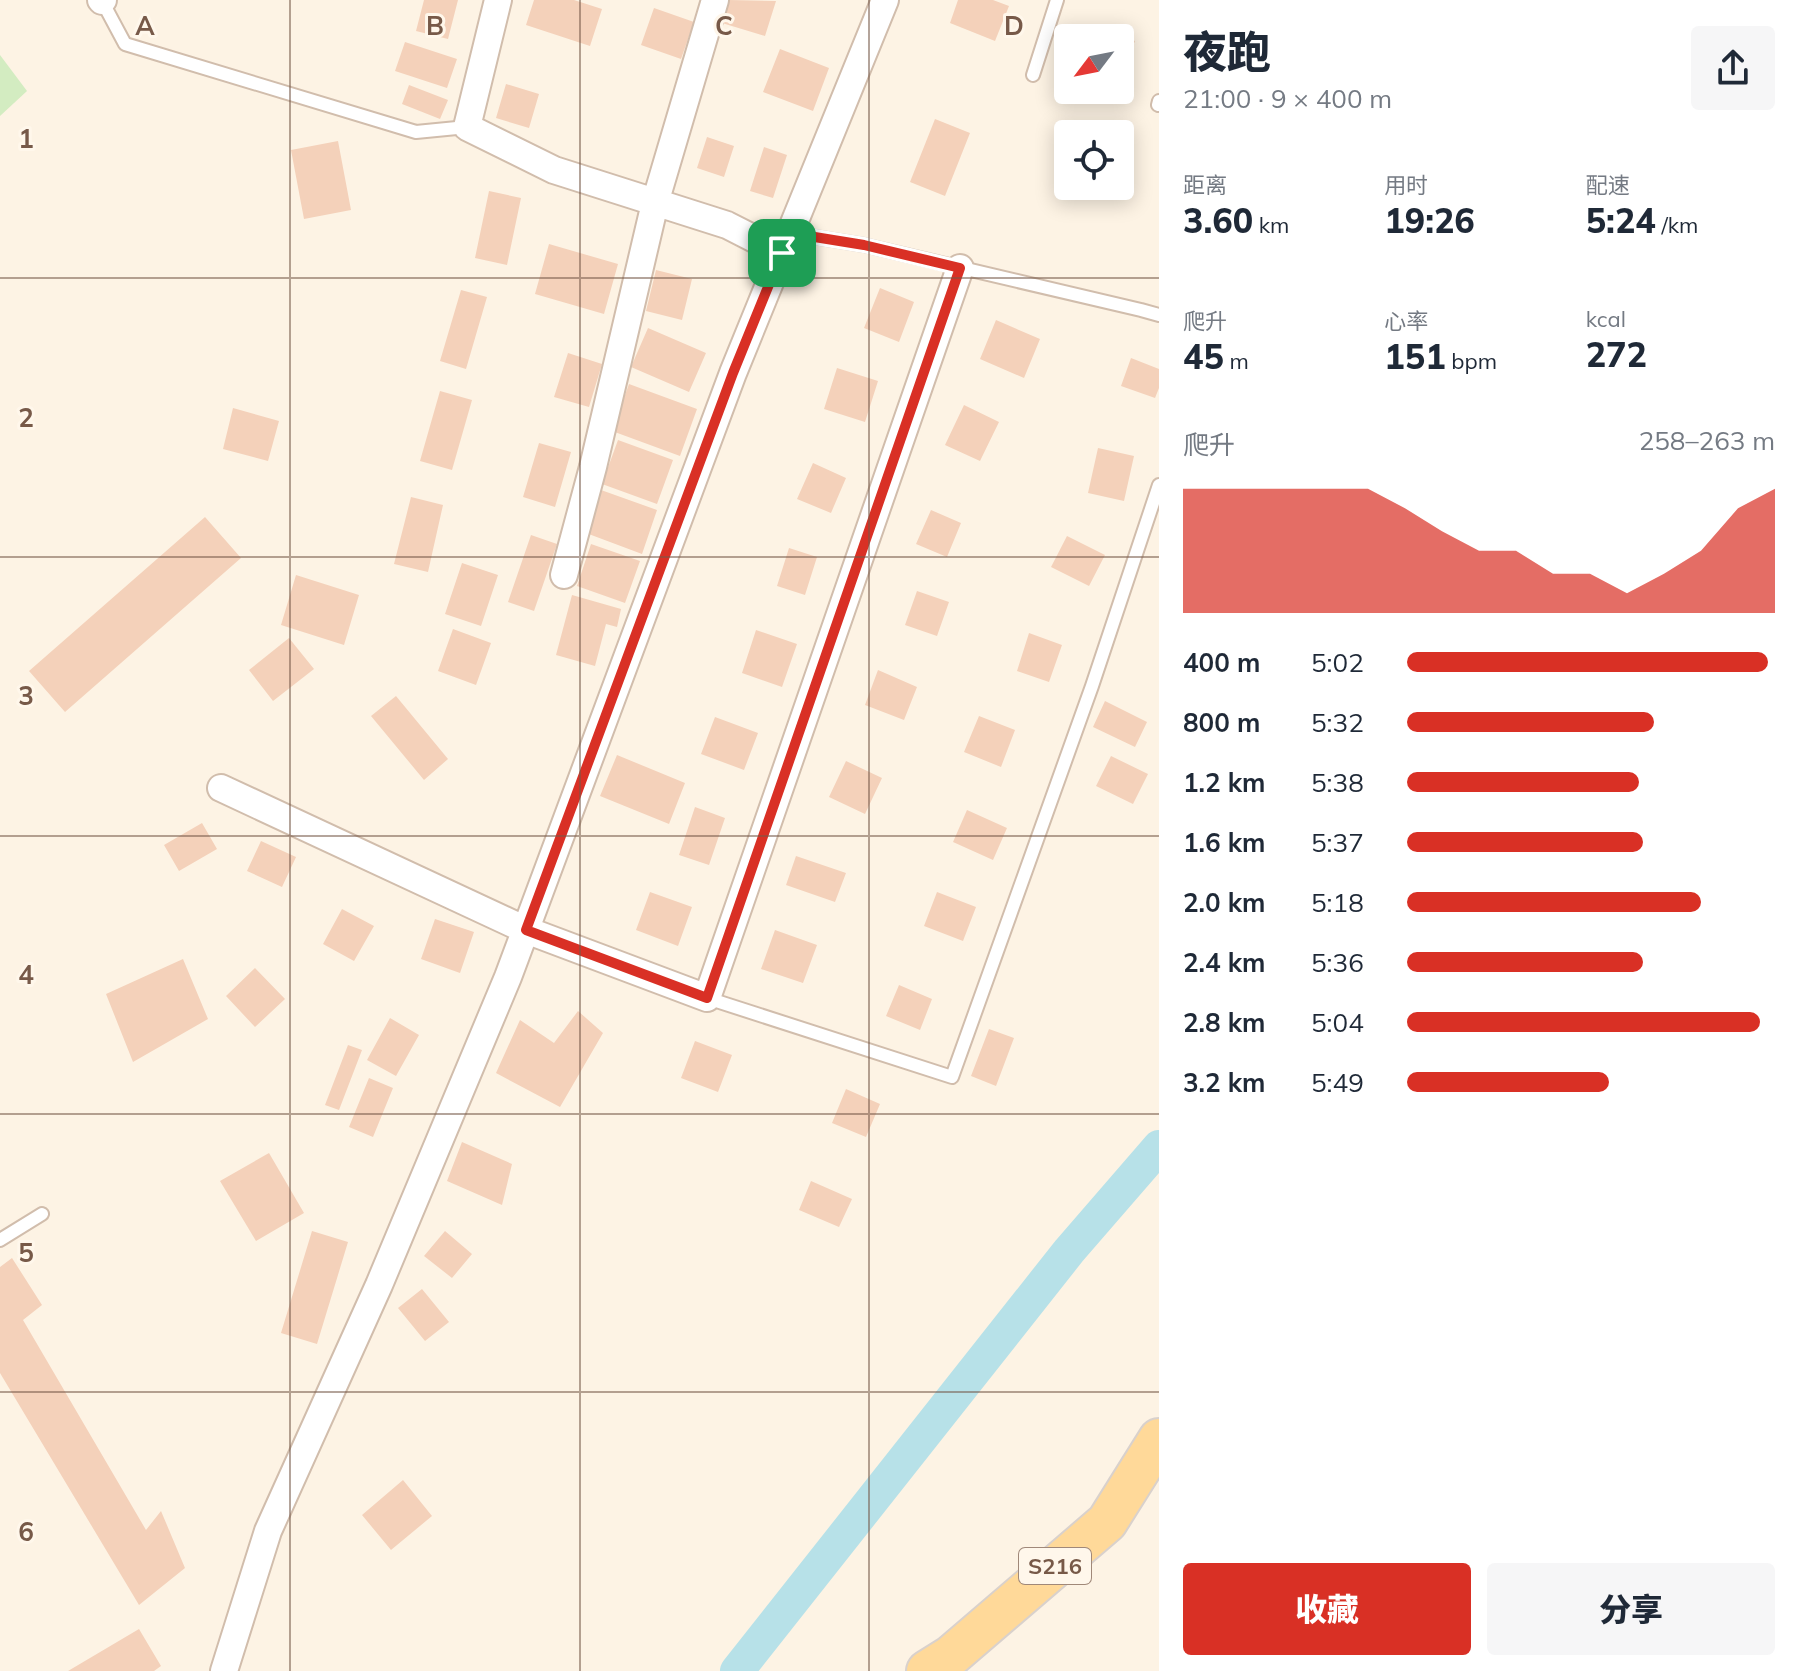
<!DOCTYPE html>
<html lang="zh">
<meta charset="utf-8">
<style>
body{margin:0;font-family:Mulish,"Noto Sans SC",sans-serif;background:#f6f6f7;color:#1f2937;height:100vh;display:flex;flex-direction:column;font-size:30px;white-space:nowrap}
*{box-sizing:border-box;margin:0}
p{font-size:26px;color:#747a83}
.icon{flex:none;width:44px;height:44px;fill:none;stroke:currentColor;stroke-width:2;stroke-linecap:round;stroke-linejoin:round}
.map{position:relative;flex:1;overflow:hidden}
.side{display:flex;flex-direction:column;background:#fff;width:640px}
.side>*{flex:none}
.needle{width:52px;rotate:238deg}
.controls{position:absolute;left:1054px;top:24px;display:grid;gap:16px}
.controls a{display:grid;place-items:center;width:80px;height:80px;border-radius:8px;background:#fff;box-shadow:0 4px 20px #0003;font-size:40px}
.pin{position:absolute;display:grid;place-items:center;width:68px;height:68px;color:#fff;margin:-34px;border-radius:16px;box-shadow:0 4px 12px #0006}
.round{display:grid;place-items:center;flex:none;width:84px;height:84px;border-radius:8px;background:#f6f6f7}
.summary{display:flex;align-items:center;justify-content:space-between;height:136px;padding:0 24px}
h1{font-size:44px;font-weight:800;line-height:60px}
.metrics{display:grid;grid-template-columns:repeat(3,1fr);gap:12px;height:136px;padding:8px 24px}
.metrics div{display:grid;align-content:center}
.metrics b{font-size:34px;font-weight:800}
.metrics small{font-size:22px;font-weight:400}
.metrics p{font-size:22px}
.chart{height:224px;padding:16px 24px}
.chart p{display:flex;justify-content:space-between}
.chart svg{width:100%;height:144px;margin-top:8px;fill:#d93025;opacity:.7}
.cta{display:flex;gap:16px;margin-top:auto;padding:16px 24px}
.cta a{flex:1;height:92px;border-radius:8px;background:#d93025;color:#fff;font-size:32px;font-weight:800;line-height:92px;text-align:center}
.cta a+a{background:#f6f6f7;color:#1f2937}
ul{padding:0 24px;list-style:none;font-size:26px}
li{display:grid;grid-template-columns:128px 96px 1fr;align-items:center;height:60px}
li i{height:20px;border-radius:10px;background:#d93025}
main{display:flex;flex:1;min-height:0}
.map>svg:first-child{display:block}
.green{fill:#d3ecc1}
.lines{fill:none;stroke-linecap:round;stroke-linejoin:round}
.canal{stroke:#b7e1e8;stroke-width:34}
.building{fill:#f4d1ba}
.service-casing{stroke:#d1bdac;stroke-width:16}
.minor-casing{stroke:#d1bdac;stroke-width:30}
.primary-casing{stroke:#d9d1cc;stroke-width:44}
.service{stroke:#fff;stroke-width:12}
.minor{stroke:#fff;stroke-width:26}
.primary{stroke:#ffd999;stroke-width:40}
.route-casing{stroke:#fff;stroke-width:16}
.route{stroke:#d93025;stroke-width:10}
.grid{fill:none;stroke:#775948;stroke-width:2;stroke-opacity:0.55}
.labels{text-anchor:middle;stroke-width:6;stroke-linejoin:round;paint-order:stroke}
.shield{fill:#fff7eb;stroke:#a08879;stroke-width:2}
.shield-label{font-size:22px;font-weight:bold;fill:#775948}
.grid-label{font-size:26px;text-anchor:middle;font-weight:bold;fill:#775948;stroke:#fff7eb;stroke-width:6;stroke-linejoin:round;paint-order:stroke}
</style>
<main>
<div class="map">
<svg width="1159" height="1671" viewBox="0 0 1159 1671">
<rect width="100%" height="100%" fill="#fdf3e4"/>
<path class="green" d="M 0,55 L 27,91 L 0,116 Z"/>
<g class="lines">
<path class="canal" d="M 737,1671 L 1069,1251 L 1159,1147"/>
</g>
<path class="building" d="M 424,0 L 458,0 L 448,39 L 416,31 Z
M 534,0 L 574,0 L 602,9 L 590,46 L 526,25 Z
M 729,0 L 776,1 L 765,36 L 722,23 Z
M 958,0 L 993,0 L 1009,6 L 995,41 L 950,23 Z
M 654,8 L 694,22 L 681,59 L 641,45 Z
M 1096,24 L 1135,41 L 1124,66 L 1120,64 L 1120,38 L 1091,38 Z
M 405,42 L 457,59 L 447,88 L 395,71 Z
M 780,49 L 829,68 L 813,111 L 763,92 Z
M 506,84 L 539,94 L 529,128 L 496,118 Z
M 409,85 L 448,100 L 440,119 L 402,104 Z
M 935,119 L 970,133 L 945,196 L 910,182 Z
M 707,137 L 734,146 L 724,177 L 697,168 Z
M 338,141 L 351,210 L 304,219 L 291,150 Z
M 764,147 L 787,155 L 773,198 L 750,191 Z
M 489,191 L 521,198 L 507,265 L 475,258 Z
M 549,244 L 618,264 L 604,314 L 535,294 Z
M 656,270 L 692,279 L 682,320 L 646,311 Z
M 880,288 L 914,302 L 899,342 L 864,328 Z
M 461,290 L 487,297 L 466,369 L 440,361 Z
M 996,320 L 1040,339 L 1024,378 L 980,359 Z
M 648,328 L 706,353 L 689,392 L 631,367 Z
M 568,353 L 602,364 L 589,407 L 554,397 Z
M 1131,358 L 1159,369 L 1159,388 L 1155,398 L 1121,386 Z
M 837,368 L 878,381 L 865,422 L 824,409 Z
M 629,384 L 697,409 L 680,456 L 612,431 Z
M 440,391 L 472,400 L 452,470 L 420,461 Z
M 964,405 L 999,422 L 980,461 L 945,445 Z
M 233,408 L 279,421 L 268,461 L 223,449 Z
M 618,440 L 673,460 L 657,504 L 602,484 Z
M 539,443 L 571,452 L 555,507 L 523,497 Z
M 1098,448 L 1134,456 L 1124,501 L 1088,493 Z
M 813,463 L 846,478 L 831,513 L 797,499 Z
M 601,490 L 657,510 L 642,554 L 586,533 Z
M 411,497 L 443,505 L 428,572 L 394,564 Z
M 931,510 L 961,523 L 947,557 L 916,544 Z
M 205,517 L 241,558 L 65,712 L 29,671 Z
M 531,535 L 557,544 L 534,611 L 508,602 Z
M 1067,536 L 1105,555 L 1089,586 L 1051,567 Z
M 591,544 L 640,561 L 625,603 L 577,586 Z
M 789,548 L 817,557 L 805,595 L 777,586 Z
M 462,563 L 498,575 L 481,626 L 445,614 Z
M 296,575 L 359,595 L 344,645 L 281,625 Z
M 917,591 L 949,602 L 937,636 L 905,625 Z
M 572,595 L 621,609 L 617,627 L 606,624 L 595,666 L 556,655 Z
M 453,629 L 491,643 L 476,685 L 438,671 Z
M 756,630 L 797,644 L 782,687 L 742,673 Z
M 1029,633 L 1062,645 L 1049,682 L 1017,671 Z
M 289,638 L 314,669 L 273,701 L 249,670 Z
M 878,670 L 917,687 L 904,720 L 865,705 Z
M 396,696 L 448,759 L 424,780 L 371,716 Z
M 1105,701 L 1147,722 L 1135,747 L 1093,727 Z
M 979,716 L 1015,730 L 1001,767 L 964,752 Z
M 715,717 L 758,733 L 744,770 L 701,754 Z
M 617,755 L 685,783 L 669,824 L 600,796 Z
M 1111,756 L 1148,774 L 1133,804 L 1096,786 Z
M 846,761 L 882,778 L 865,814 L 829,797 Z
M 695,807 L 725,818 L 709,865 L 679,855 Z
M 967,810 L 1007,828 L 993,860 L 953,842 Z
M 202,823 L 217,849 L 179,871 L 164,845 Z
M 261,841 L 296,857 L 282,887 L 247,871 Z
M 796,856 L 846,873 L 835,902 L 786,885 Z
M 650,892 L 692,907 L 678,946 L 636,930 Z
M 937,892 L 976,907 L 963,941 L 924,926 Z
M 342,909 L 374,926 L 354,961 L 323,944 Z
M 435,919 L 474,932 L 460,973 L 421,959 Z
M 775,930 L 817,945 L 803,983 L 761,969 Z
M 183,959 L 208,1019 L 133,1062 L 106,994 Z
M 255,968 L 285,999 L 255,1027 L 226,996 Z
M 899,985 L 932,999 L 920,1030 L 886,1016 Z
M 578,1011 L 603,1033 L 560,1107 L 496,1073 L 520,1020 L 554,1043 Z
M 390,1018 L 419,1035 L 396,1076 L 367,1060 Z
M 989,1029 L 1014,1038 L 996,1086 L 971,1076 Z
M 695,1041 L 732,1055 L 718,1092 L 681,1078 Z
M 348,1045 L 362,1050 L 339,1110 L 325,1105 Z
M 369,1078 L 393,1088 L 373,1137 L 349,1127 Z
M 846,1089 L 880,1104 L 866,1137 L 832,1123 Z
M 462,1142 L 512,1164 L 502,1205 L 447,1181 Z
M 269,1153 L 304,1213 L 256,1241 L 220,1181 Z
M 811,1181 L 852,1199 L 839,1227 L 799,1210 Z
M 312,1231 L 348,1242 L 317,1344 L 281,1333 Z
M 445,1231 L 472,1254 L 452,1278 L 424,1256 Z
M 12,1258 L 42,1305 L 23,1320 L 146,1530 L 161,1511 L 185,1568 L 139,1605 L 0,1373 L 0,1267 Z
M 422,1289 L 449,1322 L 425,1341 L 398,1308 Z
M 403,1480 L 432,1516 L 391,1550 L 362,1515 Z
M 139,1629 L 161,1666 L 154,1671 L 68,1671 Z"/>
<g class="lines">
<g class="service-casing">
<path id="service" d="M 102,1 L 125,44 L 416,132 L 467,127
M 1033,75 L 1057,0
M 1158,105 L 1159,101
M 790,233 L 864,245 L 1141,310 L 1159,315
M 707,998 L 952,1077 L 1092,686 L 1159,485
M 0,1240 L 42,1214"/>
</g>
<g class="minor-casing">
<path id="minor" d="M 101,0 L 102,1 L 103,0
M 498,0 L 467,127 L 554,170 L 727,225 L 782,253
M 564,575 L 593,467 L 655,203 L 715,0
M 221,788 L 526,930 L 707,998 L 960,268
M 224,1671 L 268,1531 L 379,1285 L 508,977 L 733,373 L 885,0"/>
</g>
<g class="primary-casing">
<path id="primary" d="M 927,1671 L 951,1656 L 1107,1522 L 1159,1439"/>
</g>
<use href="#service" class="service"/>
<use href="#minor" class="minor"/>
<use href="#primary" class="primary"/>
</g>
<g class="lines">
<g class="route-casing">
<path id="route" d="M 790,233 L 864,245 L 960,268 L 707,998 L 526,930 L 733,373 Z"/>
</g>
<use href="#route" class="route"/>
</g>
<path class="grid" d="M 290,0 L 290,1671M 580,0 L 580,1671M 869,0 L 869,1671M 0,278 L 1159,278M 0,557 L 1159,557M 0,836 L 1159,836M 0,1114 L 1159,1114M 0,1392 L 1159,1392"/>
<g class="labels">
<rect class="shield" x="1019" y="1548" width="72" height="36" rx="6"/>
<g class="shield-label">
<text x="1055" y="1574">S216</text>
</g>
</g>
<g class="grid-label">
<text x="145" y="35">A</text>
<text x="435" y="35">B</text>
<text x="724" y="35">C</text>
<text x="1014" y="35">D</text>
<text x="26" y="148">1</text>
<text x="26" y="427">2</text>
<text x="26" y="705">3</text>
<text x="26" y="984">4</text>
<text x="26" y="1262">5</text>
<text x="26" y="1541">6</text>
</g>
</svg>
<div class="controls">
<a><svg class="needle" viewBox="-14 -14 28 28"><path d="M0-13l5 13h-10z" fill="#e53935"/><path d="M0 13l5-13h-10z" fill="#747a83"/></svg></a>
<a><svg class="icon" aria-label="locate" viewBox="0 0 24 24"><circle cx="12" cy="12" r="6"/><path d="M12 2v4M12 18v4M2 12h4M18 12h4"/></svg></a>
</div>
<div class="pin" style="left:782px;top:253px;background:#1e9e55"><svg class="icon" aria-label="arrive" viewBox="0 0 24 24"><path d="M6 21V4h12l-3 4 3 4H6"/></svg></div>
</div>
<section class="side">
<div class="summary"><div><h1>夜跑</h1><p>21:00 · 9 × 400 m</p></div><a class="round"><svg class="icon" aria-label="share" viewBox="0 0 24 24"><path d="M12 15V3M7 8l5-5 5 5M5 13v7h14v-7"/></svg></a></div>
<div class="metrics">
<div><p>距离</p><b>3.60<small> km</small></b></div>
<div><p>用时</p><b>19:26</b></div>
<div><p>配速</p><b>5:24<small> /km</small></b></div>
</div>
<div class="metrics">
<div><p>爬升</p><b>45<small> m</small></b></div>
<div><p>心率</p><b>151<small> bpm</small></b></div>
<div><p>kcal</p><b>272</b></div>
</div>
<div class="chart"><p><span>爬升</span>258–263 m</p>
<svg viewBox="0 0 160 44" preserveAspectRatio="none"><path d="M0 44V6L10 6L20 6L30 6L40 6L50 6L60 12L70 19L80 25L90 25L100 32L110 32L120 38L130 32L140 25L150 12L160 6V44z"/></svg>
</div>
<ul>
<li><b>400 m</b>5:02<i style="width:98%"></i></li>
<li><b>800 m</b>5:32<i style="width:67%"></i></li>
<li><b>1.2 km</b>5:38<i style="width:63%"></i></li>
<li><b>1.6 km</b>5:37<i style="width:64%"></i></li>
<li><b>2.0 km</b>5:18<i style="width:80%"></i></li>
<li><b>2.4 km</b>5:36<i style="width:64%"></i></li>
<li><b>2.8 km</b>5:04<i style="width:96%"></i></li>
<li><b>3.2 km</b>5:49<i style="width:55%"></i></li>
</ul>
<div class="cta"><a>收藏</a><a>分享</a></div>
</section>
</main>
